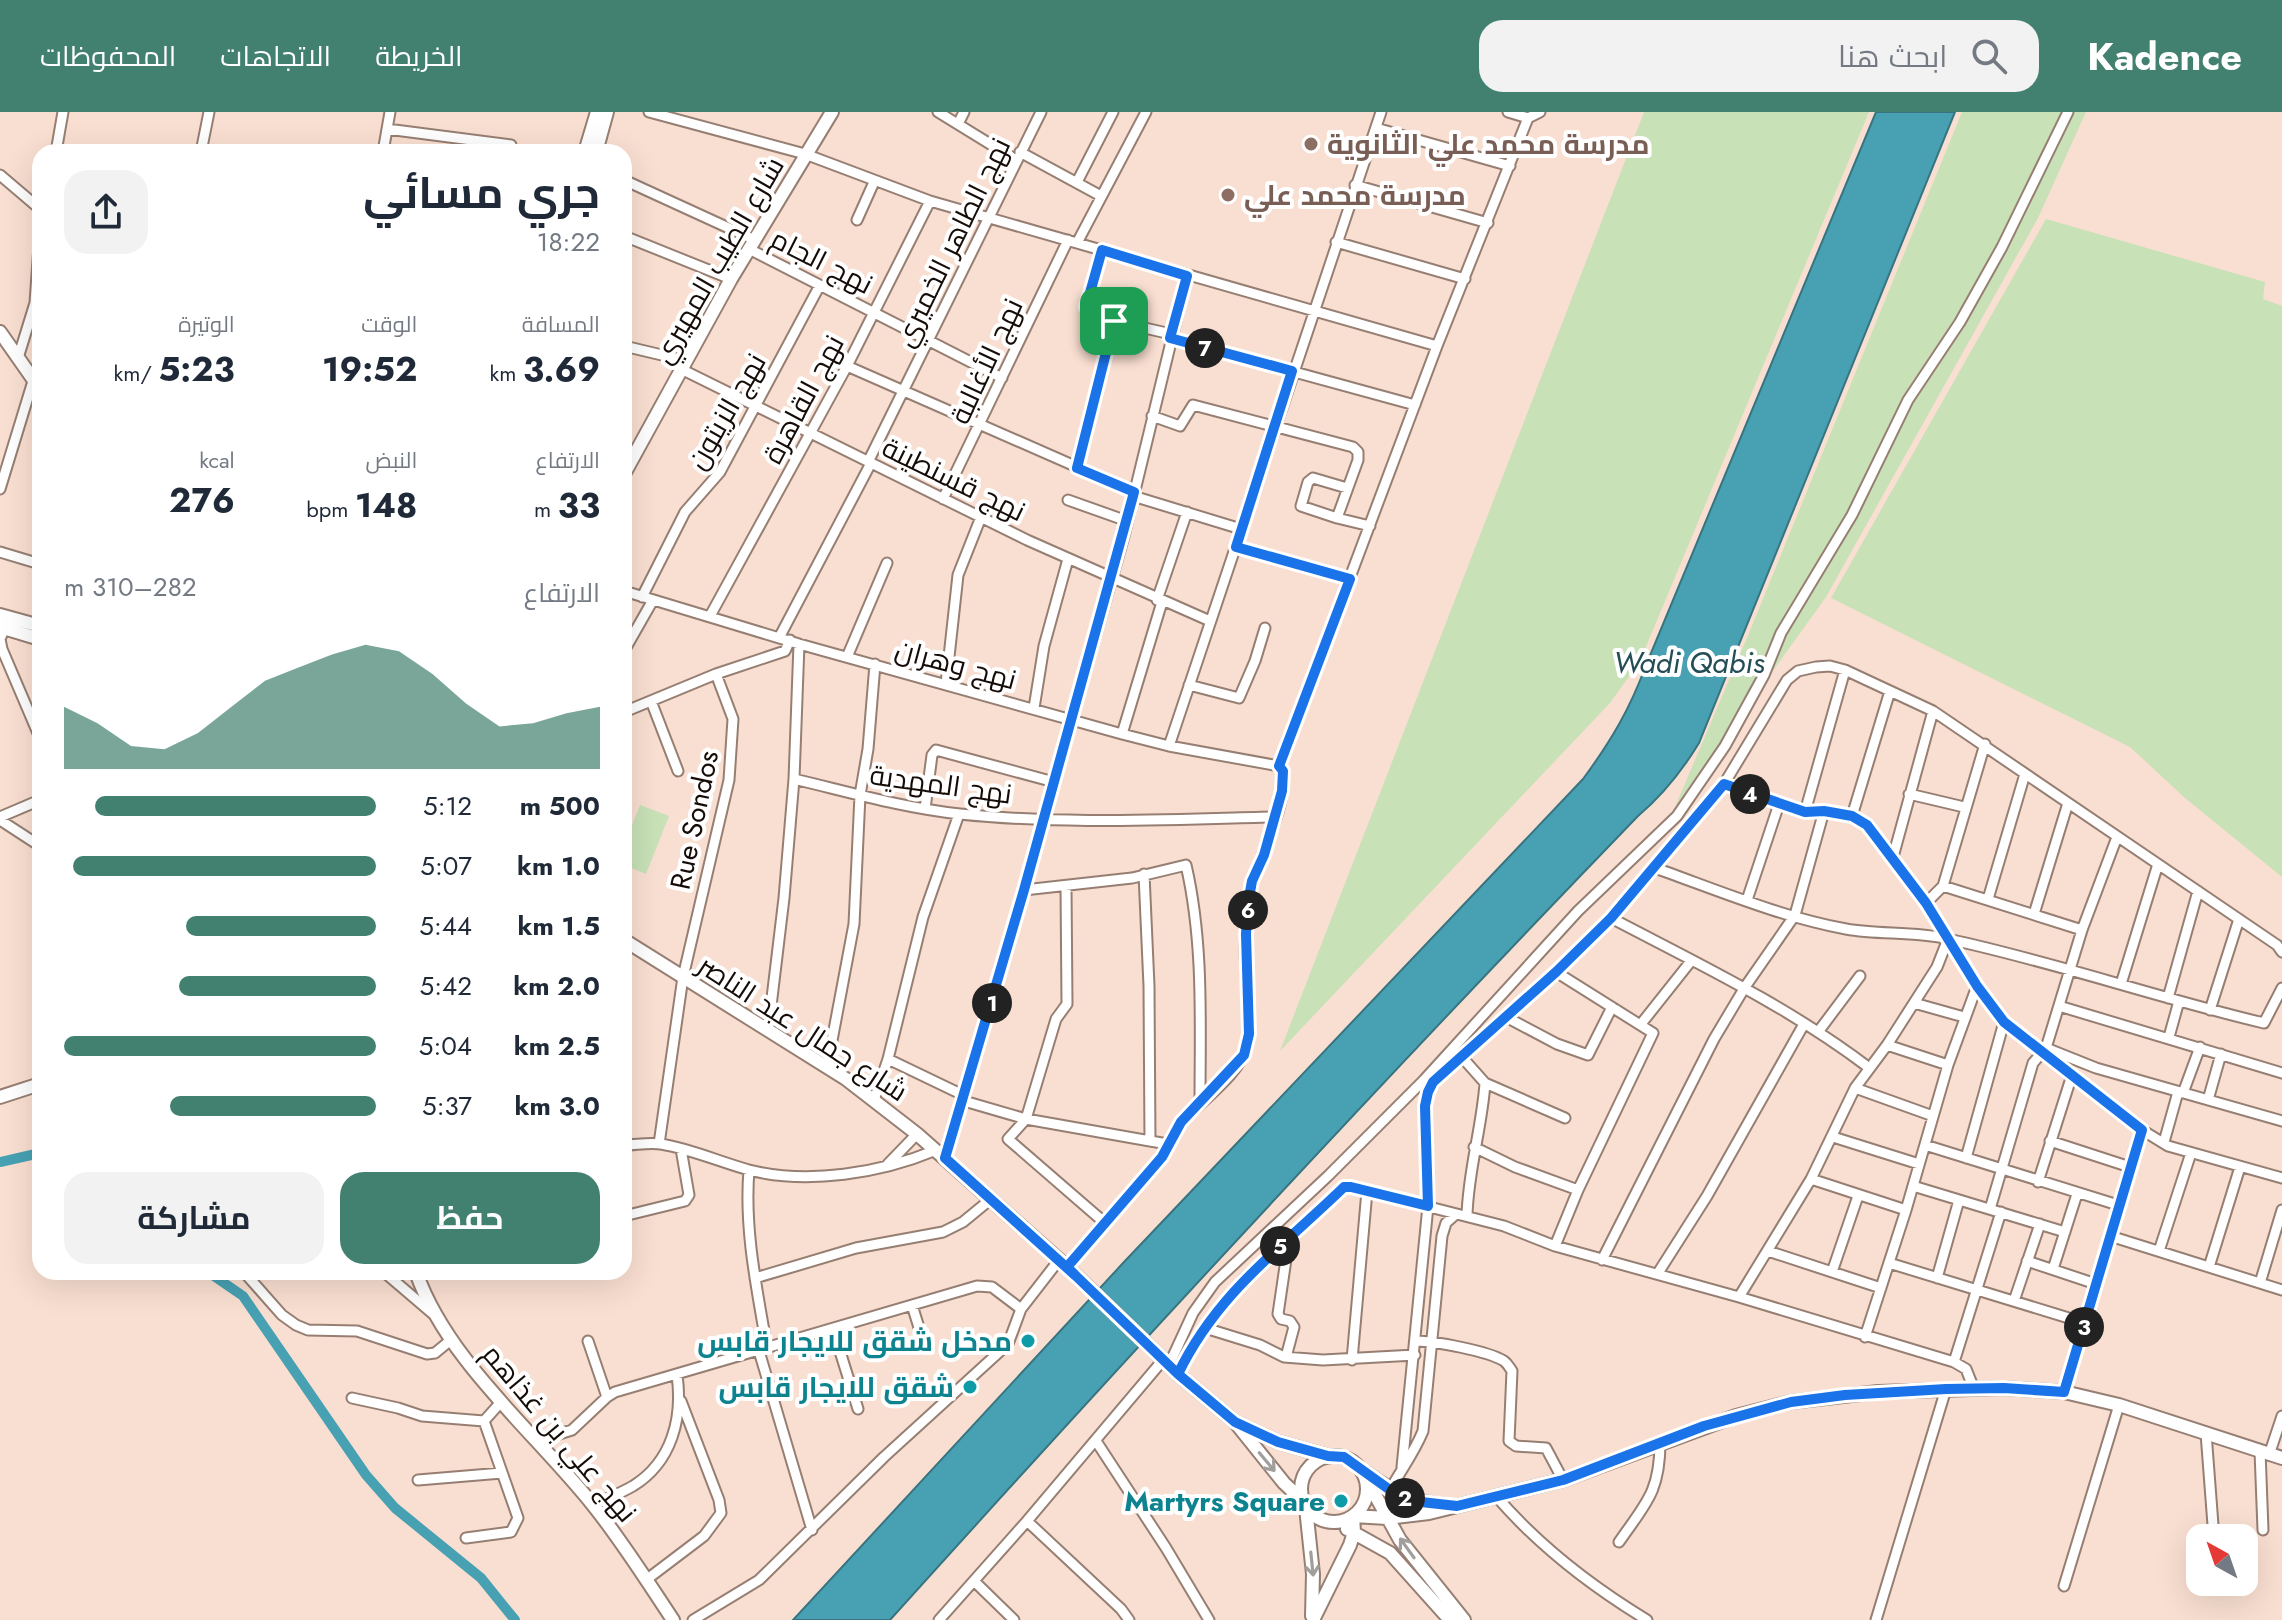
<!DOCTYPE html>
<html lang="ar">
<meta charset="utf-8">
<style>
body{margin:0;font-family:Jost,Cairo,sans-serif;background:#f2f2f3;color:#1f2937;direction:rtl;height:100vh;display:flex;flex-direction:column;font-size:30px;white-space:nowrap}
*{box-sizing:border-box;margin:0}
p{font-size:26px;color:#747a83}
.icon{flex:none;width:44px;height:44px;fill:none;stroke:currentColor;stroke-width:2;stroke-linecap:round;stroke-linejoin:round}
.map{position:relative;flex:1;overflow:hidden;direction:ltr}
.sheet{position:absolute;left:32px;top:32px;width:600px;height:1136px;display:flex;flex-direction:column;background:#fff;border-radius:24px;box-shadow:0 8px 32px #0002;direction:rtl}
.sheet>*{flex:none}
.needle{width:52px;rotate:320deg}
.buttons{position:absolute;left:2186px;top:1412px;display:grid;gap:16px}
.buttons a{display:grid;place-items:center;width:72px;height:72px;border-radius:16px;background:#fff;box-shadow:0 8px 32px #0002;font-size:40px}
.pin{position:absolute;display:grid;place-items:center;width:68px;height:68px;color:#fff;margin:-34px;border-radius:16px;box-shadow:0 4px 12px #0006}
.km{position:absolute;width:40px;height:40px;margin:-20px;border-radius:50%;background:#222;color:#fff;font-size:22px;line-height:40px;text-align:center}
.round{display:grid;place-items:center;flex:none;width:84px;height:84px;border-radius:24px;background:#f2f2f3}
.head{display:flex;align-items:center;justify-content:space-between;height:136px;padding:0 32px}
h1{font-size:44px;font-weight:700;line-height:60px}
.figures{display:grid;grid-template-columns:repeat(3,1fr);gap:12px;height:136px;padding:8px 32px}
.figures div{display:grid;align-content:center}
.figures b{font-size:34px;font-weight:700}
.figures small{font-size:22px;font-weight:400}
.figures p{font-size:22px}
.chart{height:224px;padding:16px 32px}
.chart p{display:flex;justify-content:space-between}
.chart svg{width:100%;height:144px;margin-top:8px;fill:#42816f;opacity:.7}
.primary-button{display:flex;gap:16px;margin-top:auto;padding:16px 32px}
.primary-button a{flex:1;height:92px;border-radius:24px;background:#42816f;color:#fff;font-size:32px;font-weight:700;line-height:92px;text-align:center}
.primary-button a+a{background:#f2f2f3;color:#1f2937}
ul{padding:0 32px;list-style:none;font-size:26px}
li{display:grid;grid-template-columns:128px 96px 1fr;align-items:center;height:60px}
li i{height:20px;border-radius:10px;background:#42816f}
header{display:flex;align-items:center;gap:48px;box-sizing:border-box;height:112px;padding:0 40px;background:#42816f;color:#fff}
header strong{font-size:38px}
nav{display:flex;gap:44px;margin-inline-start:auto;font-size:28px}
.search{width:560px;height:72px;background:#f2f2f3;display:flex;align-items:center;gap:20px;box-sizing:border-box;padding:0 28px;border-radius:24px;color:#747a83;font-size:30px}
.map>svg:first-child{display:block}
.green{fill:#c8e1b7}
.water{fill:#47a1b3;stroke:#387480;stroke-width:2}
.lines{fill:none;stroke-linecap:round;stroke-linejoin:round}
.canal{stroke:#47a1b3;stroke-width:10}
.street-casing{stroke:#967f72;stroke-width:13}
.secondary-casing{stroke:#967f72;stroke-width:16}
.street{stroke:#fff;stroke-width:9}
.secondary{stroke:#fff;stroke-width:12}
.oneway{stroke:#a19e9c}
.route-casing{stroke:#fff;stroke-width:16}
.route{stroke:#1a73e8;stroke-width:10}
.education-dot{fill:#8d6e63;stroke:#fff;stroke-width:3}
.culture-dot{fill:#0f9aa8;stroke:#fff;stroke-width:3}
.labels{text-anchor:middle;stroke-width:8;stroke-linejoin:round;paint-order:stroke}
.education-label{font-size:28px;font-weight:bold;fill:#785e54;stroke:#fff;text-anchor:start}
.street-label{font-size:28px;fill:#150c08;stroke:#fff}
.culture-label{font-size:28px;font-weight:bold;fill:#0d838f;stroke:#fff;text-anchor:end}
.water-label{font-size:30px;font-style:italic;fill:#244d55;stroke:#fff}
</style>
<header>
<strong>Kadence</strong>
<div class="search"><svg class="icon" aria-label="search" viewBox="0 0 24 24"><circle cx="10" cy="10" r="6"/><path d="M15 15l6 6"/></svg>ابحث هنا</div>
<nav><a>الخريطة</a><a>الاتجاهات</a><a>المحفوظات</a></nav>
</header>
<div class="map">
<svg width="2282" height="1508" viewBox="0 0 2282 1508">
<rect width="100%" height="100%" fill="#f9dfd1"/>
<path class="green" d="M 1644,0 L 1869,0 L 1640,549 L 1610,591 L 1280,939 Z
M 1962,0 L 2086,0 L 2038,106 L 1826,485 L 1675,695 L 1749,521 Z
M 2046,107 L 2265,170 L 2263,187 L 2282,194 L 2282,765 L 2185,686 L 2130,635 L 1831,486 Z
M 640,693 L 669,704 L 646,762 L 624,753 L 624,734 Z"/>
<path class="water" d="M 1876,0 L 1955,0 L 1699,631 C 1682,659 1664,682 1638,704 C 1384,967 1135,1236 890,1508 L 793,1508 L 1124,1150 L 1583,667 C 1611,629 1630,597 1646,553 Z"/>
<g class="lines">
<path class="canal" d="M 0,1050 L 40,1041
M 208,1160 L 243,1184 L 366,1363 L 395,1396 L 481,1466 L 515,1508"/>
<g class="street-casing">
<path id="street" d="M 649,0 L 805,42 L 930,89 L 1437,234
M 938,0 L 1016,48
M 1508,0 L 1528,6 L 1540,0
M 958,12 L 964,0
M 1376,16 L 1510,54
M 387,17 L 511,33
M 56,40 L 63,0
M 201,40 L 209,0
M 383,40 L 390,0
M 1020,40 L 1101,84
M 0,63 L 40,97
M 624,68 L 755,128
M 1077,70 L 1113,0
M 1355,73 L 1488,111
M 857,108 L 874,70
M 624,124 L 731,167
M 1336,130 L 1465,167
M 1077,131 L 1146,0
M 749,137 L 1002,266
M 1102,138 L 1086,192 L 1087,197 L 1114,209 L 1171,222
M 1170,226 L 1415,293
M 624,234 L 687,249
M 18,246 L 35,191 L 40,119
M 847,254 L 1134,380
M 683,258 L 1027,428 L 1210,509
M 1152,304 L 1180,314 L 1193,293 L 1353,335 L 1358,340 L 1358,348 L 1337,406 L 1370,414
M 868,350 L 1041,0
M 1077,356 L 1114,209
M 0,377 L 33,269
M 1133,384 L 1241,417
M 943,387 L 1068,128
M 1068,388 L 1127,409
M 1337,406 L 1301,394 L 1308,370 L 1313,366 L 1347,376
M 1236,435 L 1350,467
M 0,440 L 40,452
M 624,479 L 799,532 L 1122,622 L 1169,634 L 1279,654
M 642,485 L 685,400 L 720,360 L 820,173
M 1157,488 L 1187,400
M 710,504 L 847,254 L 930,89
M 5,516 L 0,527 L 2,537 L 40,626
M 780,524 L 871,351
M 624,539 L 653,488
M 847,545 L 887,451
M 946,572 L 958,463 L 981,405
M 1189,573 L 1239,586 L 1255,549 L 1265,516
M 651,589 L 678,659
M 1034,596 L 1044,534 L 1068,447
M 624,600 L 716,562 L 785,539 L 790,528
M 1122,622 L 1162,490
M 1169,634 L 1381,0
M 794,667 C 849,680 903,696 960,702 C 1064,713 1171,707 1276,705
M 1724,672 L 1805,700 L 1824,699 L 1852,704 L 1867,713 L 1926,791 L 1977,874 L 2004,910 L 2142,1018 L 2168,1034 L 2282,1066
M 1909,682 L 1964,695
M 925,697 L 932,643 L 936,638 L 1054,670
M 1805,700 L 1845,558
M 1852,704 L 1890,579
M 0,705 L 40,688
M 0,708 L 40,734
M 1893,745 L 1933,599
M 1655,756 C 1717,778 1781,805 1846,817 C 1879,823 1914,819 1948,827 C 2055,850 2158,886 2264,911 L 2282,876
M 1144,762 L 1149,874 L 1150,1029 L 1168,1032
M 1066,774 L 1067,892 L 1056,907 L 1026,1007 L 1008,1027 L 1105,1111
M 1943,774 L 1985,632
M 1024,778 L 1132,766 L 1186,753 C 1204,831 1200,912 1200,991
M 1988,787 L 2025,662
M 1747,788 L 1779,692
M 1926,791 L 1943,774 L 2082,818
M 2034,802 L 2068,691
M 1611,806 C 1699,852 1789,895 1868,955
M 2121,872 L 2158,752
M 2168,886 L 2198,779
M 1914,891 L 1964,905
M 2059,894 L 2282,961
M 2210,898 L 2239,807
M 1506,905 L 1557,932 L 1588,943 L 1612,895
M 1641,912 L 1691,849
M 768,919 L 784,786 L 794,667 L 799,532
M 1818,920 L 1860,864
M 2169,925 L 2179,889
M 1887,933 L 1948,953
M 2046,936 L 2096,956 L 2282,1009
M 1461,944 L 1485,971 L 1565,1006
M 888,947 L 965,984
M 827,955 L 854,812 L 860,683 L 868,637 L 875,552
M 1855,976 L 1933,1004
M 2183,981 L 2200,935
M 874,988 L 888,947 L 923,805 L 959,702
M 2208,988 L 2221,942
M 964,989 L 1026,1007 L 1150,1029
M 1833,1025 L 1919,1052
M 2050,1029 L 2130,1055
M 2164,1030 L 2178,980
M 659,1032 L 683,865 L 729,668 L 733,607 L 716,562
M 624,1033 C 636,1033 649,1030 661,1032 C 691,1037 720,1050 749,1058 C 808,1073 881,1061 936,1038
M 1925,1033 L 2118,1093
M 1474,1035 L 1515,1055 L 1578,1078
M 945,1046 L 980,931 L 1124,424 L 1187,164
M 1966,1046 L 2004,910
M 888,1052 L 917,1022
M 749,1058 C 744,1118 757,1177 767,1236
M 1811,1067 L 1906,1098
M 2038,1070 L 2072,963
M 1913,1074 L 2065,1120
M 1990,1097 L 2033,951 L 2046,936 L 2082,818 L 2117,725
M 624,1101 L 628,1103 L 685,1089 L 689,1083 L 681,1037
M 1467,1104 C 1468,1058 1482,1016 1485,971
M 2110,1124 L 2282,1178
M 1555,1134 L 1578,1078 L 1653,921 L 1556,860
M 1768,1139 L 1881,1176
M 2159,1139 L 2191,1041
M 1602,1148 L 1714,927 L 1745,875 L 1795,803 L 1824,699
M 2027,1149 L 2096,1172
M 1889,1151 L 2085,1211
M 1067,1155 C 1097,1120 1129,1085 1159,1049 C 1168,1038 1170,1023 1180,1012 C 1198,991 1241,962 1247,934 C 1251,921 1249,906 1248,892 C 1246,853 1240,808 1252,770 C 1260,745 1295,677 1279,654 L 1437,234 L 1528,6
M 2209,1155 L 2240,1055
M 2053,1157 L 2077,1082
M 244,1160 L 282,1203 L 296,1213 L 308,1218 L 357,1219 L 427,1242 L 435,1241 L 452,1227
M 384,1160 L 432,1201
M 1832,1160 L 1858,1084
M 1658,1161 L 1707,1084 L 1804,912
M 755,1166 L 856,1136 L 943,1120 L 963,1110 L 991,1087
M 1937,1166 L 1959,1088
M 2260,1171 L 2282,1098
M 1739,1185 L 1811,1067 L 1855,976 L 1887,933 L 1937,855 L 1948,827
M 2014,1189 L 2040,1112
M 912,1193 L 925,1235
M 1205,1216 L 1244,1167 L 1347,1074 L 1504,1114 L 1555,1134 L 1739,1185 L 1954,1250 L 1966,1257 L 1974,1277
M 833,1217 L 858,1297
M 1865,1225 L 1906,1098 L 1948,953 L 1977,874
M 588,1229 L 607,1285
M 1416,1229 C 1434,1229 1488,1239 1504,1249 C 1508,1252 1509,1255 1512,1259 L 1509,1329 L 1516,1334 L 1546,1336 L 1563,1368
M 759,1239 L 812,1418
M 1286,1245 L 1294,1215 L 1290,1209 L 1281,1207 L 1278,1202 L 1289,1127
M 1352,1248 L 1367,1079
M 1954,1250 L 2001,1100
M 1169,1253 L 1193,1201 L 1215,1170 L 1328,1064 L 1424,968 L 1578,799 L 1677,704 L 1725,634 L 1764,563 L 1781,521 L 1852,403 L 1908,288 L 1960,210 L 2002,135 L 2068,0
M 1178,1262 L 1192,1234 L 1205,1216 L 1260,1233 L 1284,1245 L 1323,1248 L 1415,1243
M 2064,1280 L 2142,1018
M 352,1286 L 398,1296 L 422,1304 L 484,1309 L 501,1290
M 2206,1321 L 2214,1426
M 537,1329 L 572,1318 L 607,1285 L 615,1280 L 977,1174 L 992,1175 L 1021,1197 L 1059,1148
M 1096,1329 L 1166,1436 L 1209,1508
M 2260,1339 L 2263,1418
M 2269,1343 L 2282,1304
M 1402,1355 L 1428,1094 L 1425,994 L 1428,980 L 1442,960 L 1556,860 L 1611,806 L 1655,756 L 1724,672 L 1787,568 L 1798,559 L 1816,555 L 1830,554 L 1845,558 L 1933,599 L 2277,833 L 2282,840
M 418,1368 L 502,1361
M 1390,1378 C 1401,1358 1414,1341 1423,1319 L 1442,1124 L 1446,1111 L 1455,1103
M 1496,1384 C 1539,1434 1591,1474 1647,1508
M 593,1393 C 606,1387 621,1381 633,1374 C 672,1350 683,1306 677,1263
M 1027,1409 L 1121,1497 L 1129,1508
M 466,1426 L 511,1420 L 518,1406 L 484,1309
M 1619,1430 C 1646,1391 1660,1380 1660,1330
M 646,1468 L 704,1424 L 721,1401 L 719,1388 L 681,1289
M 974,1469 L 1014,1508
M 2064,1474 L 2119,1293
M 693,1508 L 759,1468 L 884,1345 L 1008,1232 L 1021,1197
M 939,1508 L 1027,1409 L 1163,1248
M 1876,1508 L 1946,1277"/>
</g>
<g class="secondary-casing">
<path id="secondary" d="M 585,40 L 597,0
M 596,40 L 607,0
M 0,220 L 40,277
M 624,362 L 731,167 L 832,0
M 0,503 L 40,514
M 0,515 L 40,527
M 624,828 L 846,967 L 917,1022 L 1067,1155 L 1178,1262 L 1235,1310 L 1284,1371 L 1302,1388
M 0,985 L 40,972
M 416,1160 C 447,1249 535,1320 593,1393 C 622,1429 647,1469 673,1508
M 1237,1311 L 1278,1330 L 1328,1344
M1301 1377a33 33 0 1 1 66 0a33 33 0 1 1-66 0Z
M 1365,1360 C 1394,1381 1410,1390 1446,1393
M 1368,1370 L 1400,1428 L 1464,1508
M 1306,1396 L 1313,1462 L 1312,1504
M 1347,1417 L 1390,1441 L 1450,1508
M 1313,1508 L 1350,1433 L 1354,1420 L 1353,1404 L 1387,1406 L 1429,1401 L 1563,1368 L 1736,1304 L 1791,1290 L 1878,1280 L 2004,1276 L 2064,1280 L 2119,1293 L 2282,1346"/>
</g>
<use href="#street" class="street"/>
<use href="#secondary" class="secondary"/>
</g>
<defs><path id="oneway-shaft" d="M-6 0H5M1.5-3L5.5 0L1.5 3" fill="none" stroke-width="1.6" stroke-linecap="round" stroke-linejoin="round" transform="scale(2)"/></defs>
<g class="oneway">
<use href="#oneway-shaft" transform="translate(1267 1350) rotate(50)"/>
<use href="#oneway-shaft" transform="translate(1407 1436) rotate(-126)"/>
<use href="#oneway-shaft" transform="translate(1312 1452) rotate(84)"/>
</g>
<g class="lines">
<g class="route-casing">
<path id="route" d="M 1114,209 L 1077,356 L 1134,380 L 1133,384 L 1024,778 L 945,1046 L 1076,1164 L 1178,1262 L 1235,1310 L 1278,1330 L 1328,1344 L 1344,1345 L 1390,1378 L 1412,1389 L 1457,1394 L 1563,1368 L 1704,1314 L 1791,1290 L 1845,1283 L 1946,1277 L 2004,1276 L 2064,1280 L 2142,1018 L 2004,910 L 1977,874 L 1926,791 L 1867,713 L 1852,704 L 1824,699 L 1805,700 L 1724,672 L 1611,806 L 1556,860 L 1433,970 L 1428,980 L 1425,994 L 1428,1094 L 1351,1075 L 1344,1075 C 1281,1136 1217,1181 1178,1262 L 1076,1164 L 1067,1155 L 1162,1045 L 1181,1010 L 1244,943 L 1249,922 L 1246,822 L 1248,791 L 1252,769 L 1264,743 L 1282,679 L 1283,659 L 1279,654 L 1350,467 L 1236,435 L 1292,259 L 1170,226 L 1187,164 L 1102,138 L 1086,195 L 1088,199 L 1114,209"/>
</g>
<use href="#route" class="route"/>
</g>
<g class="education-dot">
<circle cx="1311" cy="32" r="8"/>
<circle cx="1228" cy="83" r="8"/>
</g>
<g class="culture-dot">
<circle cx="1028" cy="1229" r="8"/>
<circle cx="970" cy="1275" r="8"/>
<circle cx="1341" cy="1389" r="8"/>
</g>
<g class="labels">
<g class="education-label">
<text x="1327" y="42">مدرسة محمد علي الثانوية</text>
<text x="1244" y="93">مدرسة محمد علي</text>
</g>
<g class="street-label">
<text transform="translate(952 130) rotate(-64)" y="10">نهج الطاهر الخميري</text>
<text transform="translate(718 148) rotate(-60)" y="10">شارع الطيب المهيري</text>
<text transform="translate(822 149) rotate(27)" y="10">نهج الجام</text>
<text transform="translate(986 249) rotate(-65)" y="10">نهج الأغالبة</text>
<text transform="translate(803 287) rotate(-62)" y="10">نهج القاهرة</text>
<text transform="translate(726 299) rotate(-60)" y="10">نهج الزيتون</text>
<text transform="translate(954 367) rotate(26)" y="10">نهج قسنطينة</text>
<text transform="translate(956 552) rotate(15)" y="10">نهج وهران</text>
<text transform="translate(941 672) rotate(8)" y="10">نهج المهدية</text>
<text transform="translate(694 708) rotate(-78)" y="10">Rue Sondos</text>
<text transform="translate(803 916) rotate(33)" y="10">شارع جمال عبد الناصر</text>
<text transform="translate(560 1321) rotate(50)" y="10">نهج علي بن غذاهم</text>
</g>
<g class="culture-label">
<text x="1012" y="1239">مدخل شقق للايجار قابس</text>
<text x="954" y="1285">شقق للايجار قابس</text>
<text x="1325" y="1399">Martyrs Square</text>
</g>
<g class="water-label">
<text x="1689" y="561">Wadi Qabis</text>
</g>
</g>
</svg>
<div class="buttons">
<a><svg class="needle" viewBox="-14 -14 28 28"><path d="M0-13l5 13h-10z" fill="#e53935"/><path d="M0 13l5-13h-10z" fill="#747a83"/></svg></a>
</div>
<div class="pin" style="left:1114px;top:209px;background:#1e9e55"><svg class="icon" aria-label="arrive" viewBox="0 0 24 24"><path d="M6 21V4h12l-3 4 3 4H6"/></svg></div>
<b class="km" style="left:992px;top:891px">1</b>
<b class="km" style="left:1405px;top:1386px">2</b>
<b class="km" style="left:2084px;top:1215px">3</b>
<b class="km" style="left:1750px;top:682px">4</b>
<b class="km" style="left:1280px;top:1134px">5</b>
<b class="km" style="left:1248px;top:798px">6</b>
<b class="km" style="left:1205px;top:236px">7</b>
<section class="sheet">
<div class="head"><div><h1>جري مسائي</h1><p>18:22</p></div><a class="round"><svg class="icon" aria-label="share" viewBox="0 0 24 24"><path d="M12 15V3M7 8l5-5 5 5M5 13v7h14v-7"/></svg></a></div>
<div class="figures">
<div><p>المسافة</p><b>3.69<small> km</small></b></div>
<div><p>الوقت</p><b>19:52</b></div>
<div><p>الوتيرة</p><b>5:23<small> /km</small></b></div>
</div>
<div class="figures">
<div><p>الارتفاع</p><b>33<small> m</small></b></div>
<div><p>النبض</p><b>148<small> bpm</small></b></div>
<div><p>kcal</p><b>276</b></div>
</div>
<div class="chart"><p><span>الارتفاع</span>282–310 m</p>
<svg viewBox="0 0 160 44" preserveAspectRatio="none"><path d="M0 44V25L10 30L20 37L30 38L40 33L50 25L60 17L70 13L80 9L90 6L100 8L110 15L120 24L130 31L140 30L150 27L160 25V44z"/></svg>
</div>
<ul>
<li><b>500 m</b>5:12<i style="width:90%"></i></li>
<li><b>1.0 km</b>5:07<i style="width:97%"></i></li>
<li><b>1.5 km</b>5:44<i style="width:61%"></i></li>
<li><b>2.0 km</b>5:42<i style="width:63%"></i></li>
<li><b>2.5 km</b>5:04<i style="width:100%"></i></li>
<li><b>3.0 km</b>5:37<i style="width:66%"></i></li>
</ul>
<div class="primary-button"><a>حفظ</a><a>مشاركة</a></div>
</section>
</div>
